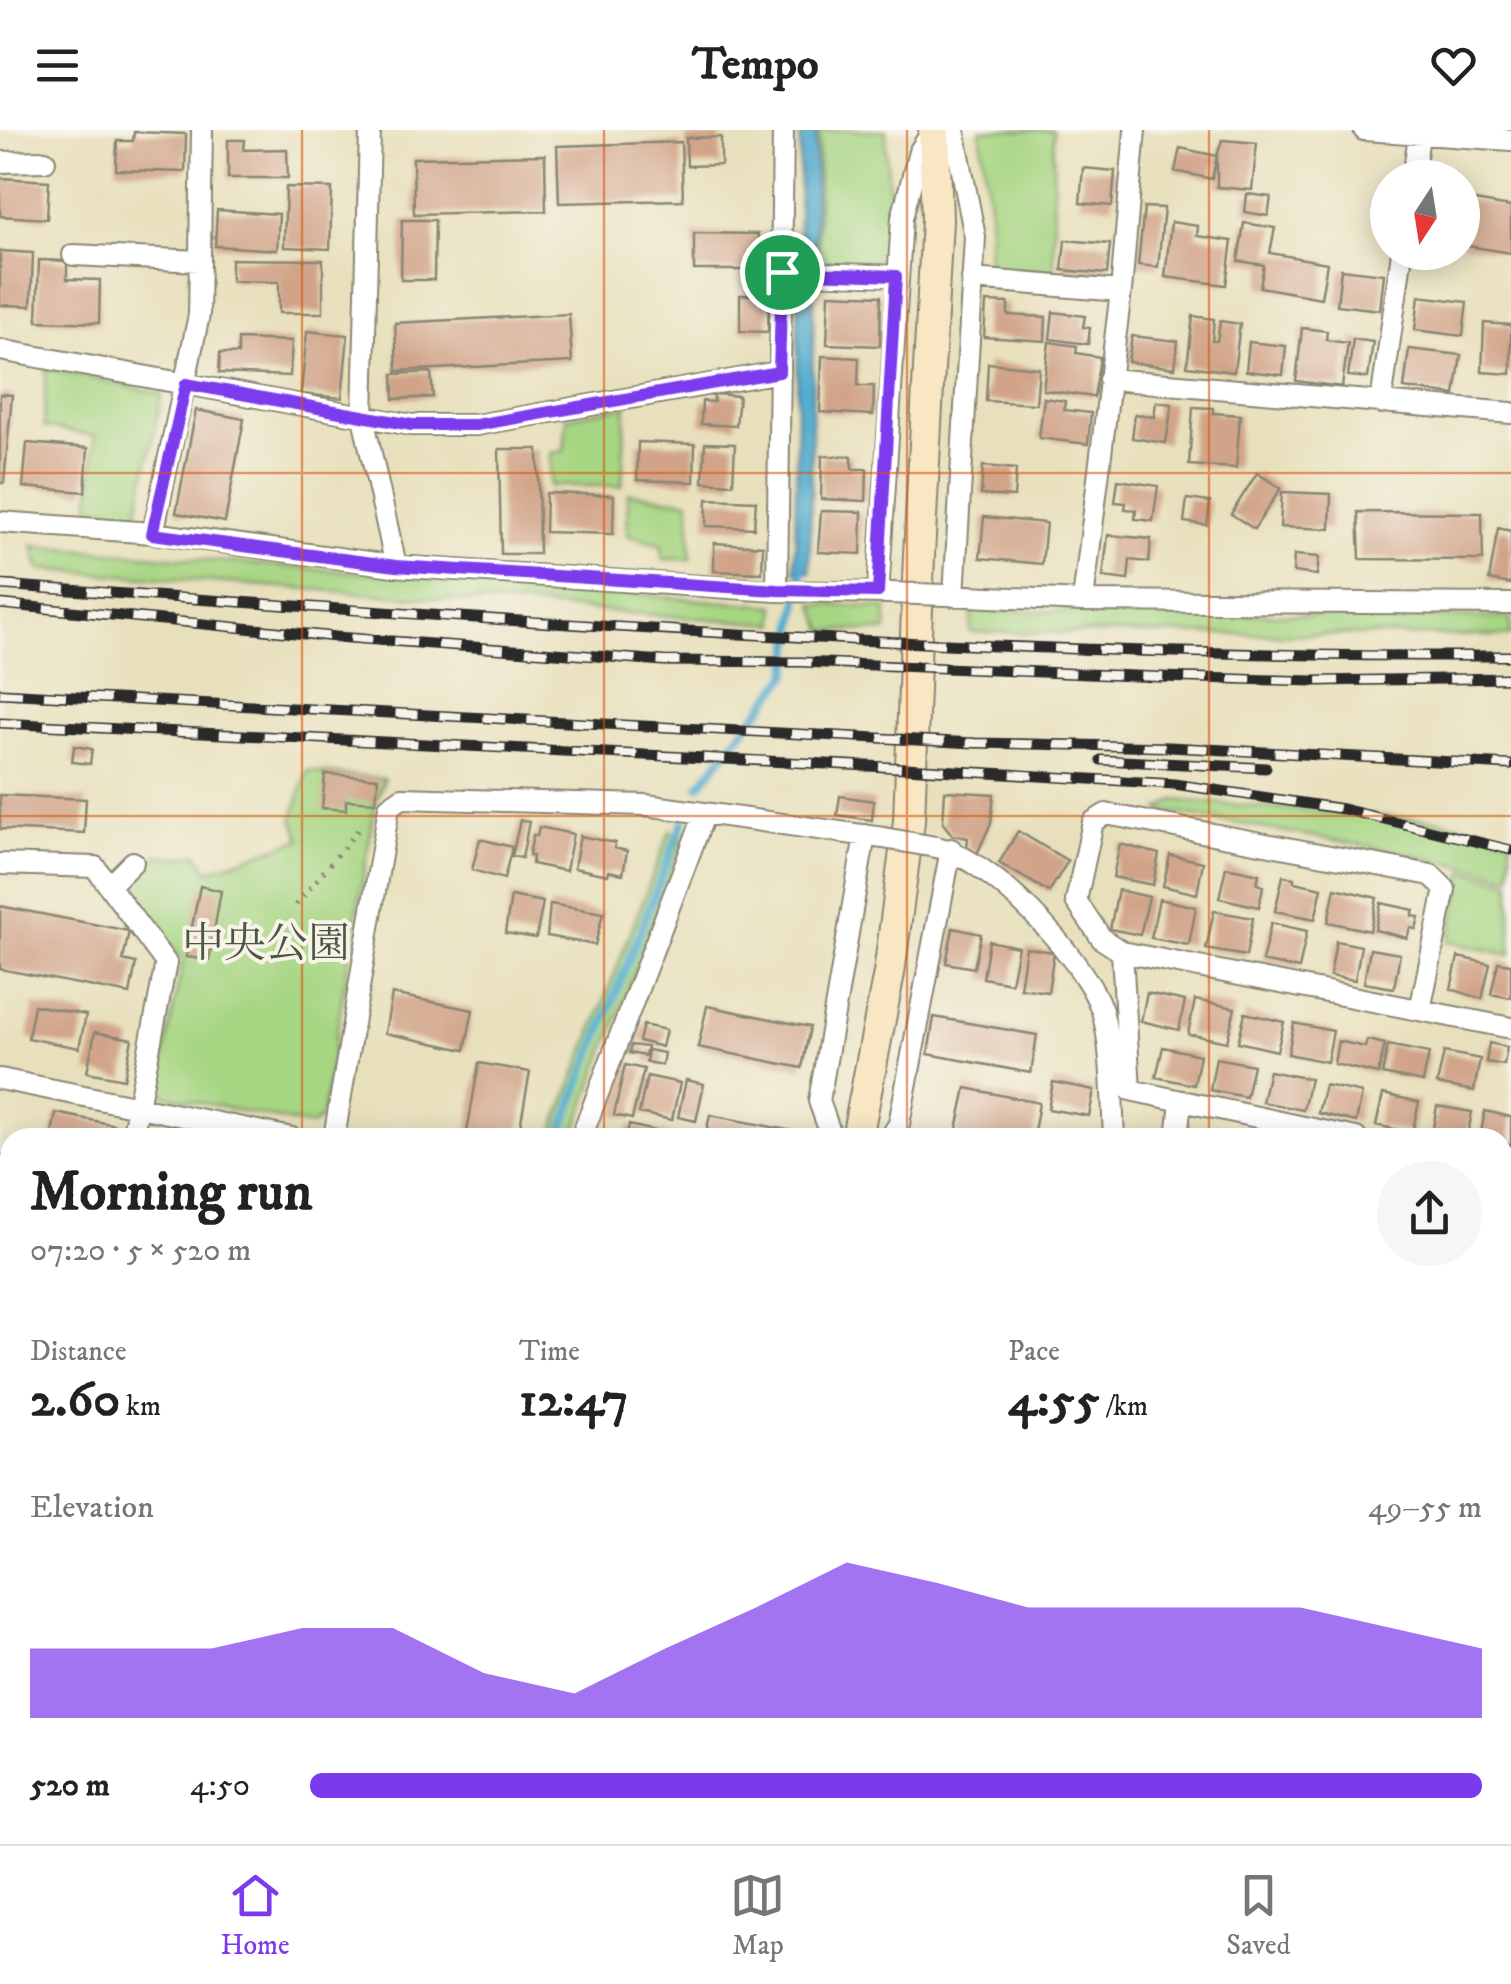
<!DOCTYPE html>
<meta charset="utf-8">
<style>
body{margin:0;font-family:"IM FELL DW Pica","Noto Serif JP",serif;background:#f6f6f6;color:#222;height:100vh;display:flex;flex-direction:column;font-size:38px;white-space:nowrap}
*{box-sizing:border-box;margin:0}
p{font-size:32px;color:#767676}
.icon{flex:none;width:55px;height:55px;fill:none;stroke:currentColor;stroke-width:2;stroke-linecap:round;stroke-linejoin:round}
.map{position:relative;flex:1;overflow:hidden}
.side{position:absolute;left:0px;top:998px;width:1512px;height:718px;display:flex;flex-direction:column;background:#fff;border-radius:30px 30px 0 0;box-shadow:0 5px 25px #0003}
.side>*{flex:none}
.needle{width:65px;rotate:192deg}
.controls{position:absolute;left:1370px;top:30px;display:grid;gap:20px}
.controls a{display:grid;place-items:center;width:110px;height:110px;border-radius:50%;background:#fff;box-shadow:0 5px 25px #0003;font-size:50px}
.pin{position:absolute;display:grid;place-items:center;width:85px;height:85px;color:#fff;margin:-42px;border:5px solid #fff;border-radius:50%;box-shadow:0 2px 10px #0007}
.round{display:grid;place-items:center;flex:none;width:105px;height:105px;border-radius:52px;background:#f6f6f6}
.summary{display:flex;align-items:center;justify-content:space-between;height:170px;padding:0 30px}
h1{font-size:55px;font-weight:700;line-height:75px}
.stats{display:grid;grid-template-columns:repeat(3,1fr);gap:15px;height:170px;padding:10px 30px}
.stats div{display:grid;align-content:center}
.stats b{font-size:50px;font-weight:700}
.stats small{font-size:28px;font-weight:400}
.stats p{font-size:28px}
.chart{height:280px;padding:20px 30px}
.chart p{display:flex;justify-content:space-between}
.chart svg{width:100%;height:180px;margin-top:10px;fill:#7c3aed;opacity:.7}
ul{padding:0 30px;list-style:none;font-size:32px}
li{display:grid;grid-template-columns:160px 120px 1fr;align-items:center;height:75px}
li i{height:25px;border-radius:12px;background:#7c3aed}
header{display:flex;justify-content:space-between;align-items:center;height:130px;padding:0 30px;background:#fff;font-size:45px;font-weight:700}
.tabs{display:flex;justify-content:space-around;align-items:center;height:140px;border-top:2px solid #e0e0e0;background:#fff;font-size:28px;color:#767676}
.tabs a{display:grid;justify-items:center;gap:5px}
.tabs .active{color:#7c3aed}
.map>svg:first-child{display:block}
.green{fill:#a7d683;stroke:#698057;stroke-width:2.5}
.water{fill:#51abcf;stroke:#3e6b7d;stroke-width:2.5}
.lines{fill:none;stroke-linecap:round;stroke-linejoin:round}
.stream{stroke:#51abcf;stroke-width:8}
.building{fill:#d1a489}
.street-casing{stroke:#8a8674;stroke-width:24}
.secondary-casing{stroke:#8a8674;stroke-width:34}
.path{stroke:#8a8674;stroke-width:5;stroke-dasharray:2.5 8;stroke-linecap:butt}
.street{stroke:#fff;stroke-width:20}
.secondary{stroke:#f9e7c3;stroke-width:30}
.rail-casing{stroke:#2b2b2b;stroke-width:11}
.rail{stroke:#f7f3e8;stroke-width:8;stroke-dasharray:22;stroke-linecap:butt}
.street-bridge-casing{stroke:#8a8674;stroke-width:24;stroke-linecap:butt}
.street-bridge{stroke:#fff;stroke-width:20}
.route-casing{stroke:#fff;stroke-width:20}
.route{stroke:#7c3aed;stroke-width:12}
.grid{fill:none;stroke:#d5540f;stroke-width:2.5;stroke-opacity:0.55}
.labels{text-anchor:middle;stroke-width:8;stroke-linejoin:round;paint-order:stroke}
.park-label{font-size:42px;fill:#4a5641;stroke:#f7f3e8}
</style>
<header><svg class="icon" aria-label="menu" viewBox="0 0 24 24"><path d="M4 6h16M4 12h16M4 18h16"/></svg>Tempo<svg class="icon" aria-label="heart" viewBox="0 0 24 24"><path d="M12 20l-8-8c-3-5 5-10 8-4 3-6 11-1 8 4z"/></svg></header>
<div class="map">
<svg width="1511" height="1714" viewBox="0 0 1511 1714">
<rect width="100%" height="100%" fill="#f7f3e8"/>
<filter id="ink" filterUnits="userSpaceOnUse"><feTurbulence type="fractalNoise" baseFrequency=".01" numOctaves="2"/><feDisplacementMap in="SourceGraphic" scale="20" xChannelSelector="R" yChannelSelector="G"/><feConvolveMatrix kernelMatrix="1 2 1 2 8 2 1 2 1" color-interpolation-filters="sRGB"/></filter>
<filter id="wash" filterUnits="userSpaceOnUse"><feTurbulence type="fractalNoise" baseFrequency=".0048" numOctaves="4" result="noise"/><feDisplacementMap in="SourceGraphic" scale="40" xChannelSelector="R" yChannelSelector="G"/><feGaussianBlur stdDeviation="2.25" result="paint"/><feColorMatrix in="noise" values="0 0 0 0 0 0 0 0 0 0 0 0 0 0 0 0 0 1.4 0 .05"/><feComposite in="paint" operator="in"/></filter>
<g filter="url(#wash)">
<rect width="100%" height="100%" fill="#e8e0bc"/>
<path class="green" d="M 819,0 L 886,0 C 885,48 896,83 887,133 L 817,131 Z
M 980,0 L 1053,0 L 1054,141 L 987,142 L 990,81 Z
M 46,238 L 162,264 L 137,384 L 90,377 L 95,306 L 44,297 Z
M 626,276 L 622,356 L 550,356 L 551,323 L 564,321 L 567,287 Z
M 628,363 L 689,371 L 691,429 L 662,429 L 662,415 L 627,405 Z
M 33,416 L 775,476 L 776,494 L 39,439 Z
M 814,474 L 887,478 L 886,501 L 824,500 Z
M 972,480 L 1511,488 L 1511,506 L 970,502 Z
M 307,641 L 384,649 L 376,672 L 322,987 L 311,996 L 164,965 L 158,955 L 183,831 L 128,760 L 157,725 L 179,728 L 197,723 L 208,741 L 301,709 L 293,689 Z
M 1174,670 L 1443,691 L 1511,708 L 1511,746 L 1373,717 L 1159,680 Z
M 670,701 L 684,709 L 573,1007 L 551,1008 Z
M 1464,741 L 1511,751 L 1511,825 L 1448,812 Z
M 15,1705 L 118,1705 L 164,1714 L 14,1714 Z"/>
<path class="water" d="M 800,0 L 816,0 L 810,442 L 795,441 Z"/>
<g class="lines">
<path class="stream" d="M 699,656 L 788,545 L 803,434
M 559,1008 L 683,692"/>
</g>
<g id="blocks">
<path class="building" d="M 134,2 L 186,4 L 185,42 L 116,40 L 117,11 L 133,11 Z
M 721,7 L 721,35 L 687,36 L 686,8 Z
M 228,10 L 245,10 L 244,20 L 287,19 L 288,48 L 228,48 Z
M 1222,10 L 1257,13 L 1252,60 L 1217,57 L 1217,26 Z
M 681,12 L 683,70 L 559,73 L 557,16 Z
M 1180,18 L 1217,26 L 1212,49 L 1175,41 Z
M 545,25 L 546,81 L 414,84 L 413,28 Z
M 1083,38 L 1115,41 L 1112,76 L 1080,73 Z
M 1432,42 L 1456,45 L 1456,48 L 1431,48 Z
M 0,48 L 49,51 L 47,89 L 0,86 Z
M 286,57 L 332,58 L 330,119 L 284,117 Z
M 1247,64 L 1271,67 L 1268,86 L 1245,82 Z
M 1469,70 L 1511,77 L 1511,123 L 1462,115 Z
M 1144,77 L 1164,78 L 1158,137 L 1138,135 Z
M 217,80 L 279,84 L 277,120 L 215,116 Z
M 402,90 L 435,90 L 434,150 L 401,150 Z
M 1171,92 L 1198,96 L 1197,106 L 1232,111 L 1226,155 L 1165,147 Z
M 1244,93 L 1275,98 L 1270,123 L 1327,133 L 1321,168 L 1260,157 L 1264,135 L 1238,131 Z
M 694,103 L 758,104 L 758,140 L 694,140 Z
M 1065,110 L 1110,114 L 1107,144 L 1062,140 Z
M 0,121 L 33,123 L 31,176 L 0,175 Z
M 231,129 L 323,130 L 323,183 L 279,183 L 279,152 L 231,151 Z
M 39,130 L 67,131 L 67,149 L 100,150 L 99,193 L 37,191 Z
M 1341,139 L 1384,144 L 1380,180 L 1337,175 Z
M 829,164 L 881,166 L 880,216 L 827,214 Z
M 740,165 L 769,165 L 768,202 L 740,201 Z
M 1419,166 L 1467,172 L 1463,206 L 1415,200 Z
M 986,172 L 1008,173 L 1008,185 L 1046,187 L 1045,211 L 984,207 Z
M 1053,182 L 1085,186 L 1083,197 L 1090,198 L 1088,214 L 1050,209 Z
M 569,184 L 572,232 L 397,241 L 395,193 Z
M 1193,186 L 1214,189 L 1212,211 L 1217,211 L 1220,191 L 1240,194 L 1234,242 L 1187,236 Z
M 1484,193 L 1511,195 L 1511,244 L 1482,242 Z
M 1302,198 L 1327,201 L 1326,210 L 1348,213 L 1342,257 L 1296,251 Z
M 307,201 L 348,205 L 342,268 L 301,264 Z
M 1132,206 L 1178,211 L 1175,238 L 1128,232 Z
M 238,209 L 292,211 L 290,246 L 219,243 L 220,223 L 238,224 Z
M 1353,209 L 1373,212 L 1368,248 L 1348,246 Z
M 1049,212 L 1077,216 L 1076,223 L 1100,227 L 1094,267 L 1043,260 Z
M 1249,212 L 1286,216 L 1283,245 L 1246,241 Z
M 1409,219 L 1461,225 L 1455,265 L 1404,258 Z
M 822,226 L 859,228 L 858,256 L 874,256 L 873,285 L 820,282 Z
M 988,233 L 1039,238 L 1036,274 L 986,271 Z
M 431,242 L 433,267 L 394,269 L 393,244 Z
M 0,264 L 12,265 L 4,353 L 0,353 Z
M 714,264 L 739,266 L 736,296 L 701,294 L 702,271 L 714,272 Z
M 1044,268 L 1065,271 L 1064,280 L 1091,283 L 1088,314 L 1039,308 Z
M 1156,272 L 1172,274 L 1166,313 L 1132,308 L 1135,284 L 1154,287 Z
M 1193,277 L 1213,278 L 1213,283 L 1240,285 L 1236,338 L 1189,335 Z
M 196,280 L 244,289 L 225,392 L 176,383 Z
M 638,312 L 695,314 L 694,352 L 637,350 Z
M 27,313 L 88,318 L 85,362 L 23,357 Z
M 705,313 L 735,314 L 733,354 L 703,352 Z
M 499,319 L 538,319 L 539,424 L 501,424 Z
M 822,326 L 852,326 L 852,339 L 867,339 L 866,371 L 821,369 Z
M 983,336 L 1016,339 L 1014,367 L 981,365 Z
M 1257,343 L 1281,358 L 1254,399 L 1231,384 Z
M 1118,350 L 1158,356 L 1153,391 L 1135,389 L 1136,380 L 1125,379 L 1126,373 L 1115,372 Z
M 1282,362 L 1331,364 L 1330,399 L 1280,397 Z
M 546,363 L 614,365 L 613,404 L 545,402 Z
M 707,369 L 756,371 L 754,398 L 706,396 Z
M 1187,369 L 1210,372 L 1207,395 L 1184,392 Z
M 821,381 L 862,382 L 861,424 L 818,422 Z
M 1358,382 L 1482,383 L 1483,430 L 1360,429 Z
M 984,387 L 1046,393 L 1042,434 L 980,428 Z
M 1498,398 L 1511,401 L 1511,454 L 1489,450 Z
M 1108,405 L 1151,409 L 1149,432 L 1130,430 L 1128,450 L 1103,447 Z
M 714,413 L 763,416 L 762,443 L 714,441 Z
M 1294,425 L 1319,427 L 1317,445 L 1293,442 Z
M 74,616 L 92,619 L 90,634 L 72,632 Z
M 325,644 L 378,648 L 376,672 L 346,670 L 346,680 L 322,678 Z
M 945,661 L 994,664 L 991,693 L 977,724 L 967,717 L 968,708 L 952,705 L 943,693 Z
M 0,665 L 86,669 L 84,703 L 0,699 Z
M 840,666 L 874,671 L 872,690 L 837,685 Z
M 520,690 L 529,692 L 522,728 L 512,726 Z
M 539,697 L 573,704 L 566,741 L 532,734 L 533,726 L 529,725 L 533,705 L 537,706 Z
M 1018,701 L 1068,731 L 1049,762 L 999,733 Z
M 580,706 L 615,713 L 614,718 L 627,721 L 623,744 L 609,741 L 608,745 L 574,738 Z
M 480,709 L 512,717 L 504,749 L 472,740 Z
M 1120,714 L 1159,724 L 1153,755 L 1113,747 Z
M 1170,725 L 1203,732 L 1197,764 L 1163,756 Z
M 1226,737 L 1259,744 L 1257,754 L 1263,756 L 1259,777 L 1219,768 Z
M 1283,746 L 1294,748 L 1294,752 L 1322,758 L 1315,789 L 1275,781 Z
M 200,756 L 221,761 L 209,830 L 186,827 Z
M 1335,758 L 1377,768 L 1370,801 L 1328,792 Z
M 1118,760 L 1149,767 L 1140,805 L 1110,799 Z
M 511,766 L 543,772 L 536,808 L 505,803 Z
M 1159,769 L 1196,777 L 1189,815 L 1151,808 Z
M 1381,773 L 1414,780 L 1412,786 L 1419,787 L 1416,799 L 1410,798 L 1407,808 L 1375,800 Z
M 550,774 L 603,783 L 595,815 L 547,806 Z
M 0,776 L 129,801 L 123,830 L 136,833 L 130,864 L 0,839 Z
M 1214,781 L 1253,788 L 1246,826 L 1206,819 Z
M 1271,793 L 1307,801 L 1299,839 L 1262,831 Z
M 953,798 L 981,804 L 974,838 L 946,833 Z
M 989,811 L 1018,817 L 1011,853 L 983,848 Z
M 1336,811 L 1361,816 L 1355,850 L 1330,846 Z
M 1026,818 L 1054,822 L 1048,862 L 1020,858 Z
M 1370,819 L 1400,824 L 1394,858 L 1364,853 Z
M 1458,827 L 1490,834 L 1482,869 L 1451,859 Z
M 1498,832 L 1511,834 L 1511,868 L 1491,864 Z
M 1147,863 L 1185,871 L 1179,900 L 1141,891 Z
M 392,864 L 473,880 L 465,920 L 385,903 Z
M 1195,870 L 1235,878 L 1227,912 L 1188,904 Z
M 34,875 L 86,885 L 79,918 L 28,908 Z
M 707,876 L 810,897 L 802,938 L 698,917 Z
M 1245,883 L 1284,892 L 1277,921 L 1238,912 Z
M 934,887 L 1037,905 L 1031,943 L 928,924 Z
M 1294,893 L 1333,901 L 1327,932 L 1288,924 Z
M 643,895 L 666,900 L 662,917 L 639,911 Z
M 95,902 L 132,909 L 124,949 L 87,942 Z
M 1367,910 L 1385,914 L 1378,944 L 1334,934 L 1338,911 L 1365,917 Z
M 1489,913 L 1507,917 L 1504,935 L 1486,932 Z
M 631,915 L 647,917 L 645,926 L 629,923 Z
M 1388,915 L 1429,923 L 1423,952 L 1382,944 Z
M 1163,917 L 1200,925 L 1194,955 L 1156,947 Z
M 648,920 L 664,923 L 662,935 L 646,932 Z
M 1444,922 L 1480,929 L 1474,961 L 1437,954 Z
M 1216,928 L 1253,935 L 1246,967 L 1210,960 Z
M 479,933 L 530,942 L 518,1008 L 466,1008 Z
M 625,935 L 644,939 L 632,989 L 614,985 Z
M 1269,941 L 1310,949 L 1303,980 L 1262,972 Z
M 647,946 L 680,953 L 672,990 L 639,983 Z
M 686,950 L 704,954 L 696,991 L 678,987 Z
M 1053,952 L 1094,960 L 1089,986 L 1048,979 Z
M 1325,955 L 1362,963 L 1356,992 L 1318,983 Z
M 966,958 L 1039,973 L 1033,1008 L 955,1008 Z
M 1383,964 L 1419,972 L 1412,1003 L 1376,995 Z
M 1437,976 L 1472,982 L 1467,1008 L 1431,1008 Z
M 1485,981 L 1511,987 L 1511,1015 L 1502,1013 L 1502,1008 L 1480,1008 Z
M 56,983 L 115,995 L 113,1008 L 51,1008 Z
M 710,985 L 798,1002 L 797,1008 L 705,1008 Z
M 629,995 L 677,1006 L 677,1008 L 626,1008 Z
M 0,1024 L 10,1026 L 10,1069 L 0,1067 Z
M 3,1087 L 10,1088 L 10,1124 L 0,1122 Z
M 1502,1087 L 1511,1089 L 1510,1119 L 1502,1117 Z
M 1502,1132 L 1511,1134 L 1511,1170 L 1502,1168 Z
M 1502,1208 L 1511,1210 L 1510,1245 L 1502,1244 Z
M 8,1268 L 10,1268 L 10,1303 L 2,1301 Z
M 1502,1330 L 1511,1331 L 1511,1369 L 1502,1368 Z
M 1502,1380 L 1511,1381 L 1511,1411 L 1502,1410 Z
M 0,1472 L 10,1474 L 10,1530 L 0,1528 Z
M 1502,1573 L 1511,1574 L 1508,1610 L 1502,1609 Z
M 445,1705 L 469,1705 L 467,1711 Z
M 646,1705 L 717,1705 L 715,1714 L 645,1714 Z
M 787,1705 L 878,1705 L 876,1714 L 785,1714 Z
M 1357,1705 L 1415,1705 L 1414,1714 L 1390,1714 L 1390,1711 L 1357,1708 Z
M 1429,1705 L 1460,1705 L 1459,1714 L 1429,1714 Z
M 1465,1706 L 1500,1710 L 1500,1714 L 1464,1714 Z"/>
</g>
</g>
<g filter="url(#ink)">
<use href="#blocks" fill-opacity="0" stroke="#8a8674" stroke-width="2.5"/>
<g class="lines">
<g class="street-casing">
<path id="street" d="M 370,0 L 363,287 L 396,436
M 1364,0 L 1511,10
M 0,32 L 45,31
M 1413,48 L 1419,5
M 73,125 L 200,131
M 782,142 L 896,146
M 972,149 L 1121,161
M 0,220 L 411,295 L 476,295 L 779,242
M 1109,249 L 1511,283
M 1381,273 L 1402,122
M 0,392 L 153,403 L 396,436 L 777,461 L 889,463
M 153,403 L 199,185 L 202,0
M 777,461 L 783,0
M 878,463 L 902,88 L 919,22 L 933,0
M 945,465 L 1083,471 L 1511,474
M 954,466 L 975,107 L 954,0
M 1083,471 L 1121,161 L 1135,0
M 936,717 C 990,727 1082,827 1101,878 C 1112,911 1112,972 1114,1008
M 0,734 L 95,737 L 166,833 L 132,1008
M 109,756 L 133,732
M 1122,822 L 1130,960 L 1356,1008
M 1420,880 L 1445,759 L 1431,745 L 1106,684 L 1093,692 L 1076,771 L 1102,809 L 1122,822 L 1511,898
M 0,949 L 292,1008
M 334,1008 L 386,695 L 389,677 L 402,668 L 646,675 L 883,708
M 581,1008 L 705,683
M 832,1008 L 819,971 L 865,705
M 890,1008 L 899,994 L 951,719
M 1177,1008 L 1181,971
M 1502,1039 L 1511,1040
M 0,1139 L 10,1141
M 1502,1182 L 1511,1183
M 1502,1272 L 1511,1274
M 1502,1473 L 1511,1475
M 206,1705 L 255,1714
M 0,1714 L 10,1659
M 307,1714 L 310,1705
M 1121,1714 L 1123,1705"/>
</g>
<g class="secondary-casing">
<path id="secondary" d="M 857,1008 L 889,843 L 909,691 L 919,425 L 937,90 L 934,0
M 0,1347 L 10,1350
M 1225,1705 L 1255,1714
M 746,1714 L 747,1705"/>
</g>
<path class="path" d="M 296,775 L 363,694
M 1159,1705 L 1189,1714
M 1283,1705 L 1314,1714"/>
<use href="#street" class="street"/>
<use href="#secondary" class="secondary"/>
<g class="rail-casing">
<path id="rail" d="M 0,455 C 504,491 1005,528 1511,526
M 0,474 L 336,507 L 664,531 L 801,532 L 1159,547 L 1314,551 L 1511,548
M 0,563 L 975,613 L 1169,617 L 1511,635
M 0,593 L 888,637 L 1174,654 L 1343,679 L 1511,720
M 1101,630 L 1266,638"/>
</g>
<use href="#rail" class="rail"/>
<g class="street-bridge-casing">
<path id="street-bridge" d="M 889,463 L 945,465
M 883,708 L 936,717"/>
</g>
<use href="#street-bridge" class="street-bridge"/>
</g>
</g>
<g class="lines" filter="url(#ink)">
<g class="route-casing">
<path id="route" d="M 782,142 L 896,146 L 878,462 L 777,460 L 396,436 L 152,404 L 186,254 L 412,295 L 476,295 L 779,242 Z"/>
</g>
<use href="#route" class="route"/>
</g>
<path class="grid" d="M 302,0 L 302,1008M 604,0 L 604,1008M 907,0 L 907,1008M 1209,0 L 1209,1008M 0,343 L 1511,343M 0,686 L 1511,686M 0,1028 L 10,1028M 1502,1028 L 1511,1028M 0,1371 L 10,1371M 1502,1371 L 1511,1371M 302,1705 L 302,1714M 604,1705 L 604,1714M 907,1705 L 907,1714M 1209,1705 L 1209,1714"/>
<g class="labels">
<g class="park-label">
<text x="266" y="827">中央公園</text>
</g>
</g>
</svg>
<div class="controls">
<a><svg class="needle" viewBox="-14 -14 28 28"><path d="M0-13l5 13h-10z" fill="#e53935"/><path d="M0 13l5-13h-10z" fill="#767676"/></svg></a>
</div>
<div class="pin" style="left:782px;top:142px;background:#1e9e55"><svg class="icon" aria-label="arrive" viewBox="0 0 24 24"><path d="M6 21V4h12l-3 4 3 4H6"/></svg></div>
<section class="side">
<div class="summary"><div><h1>Morning run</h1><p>07:20 · 5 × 520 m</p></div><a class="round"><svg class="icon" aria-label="share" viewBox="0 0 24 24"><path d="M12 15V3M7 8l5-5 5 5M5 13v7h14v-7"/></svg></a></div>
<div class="stats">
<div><p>Distance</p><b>2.60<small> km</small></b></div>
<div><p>Time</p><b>12:47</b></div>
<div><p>Pace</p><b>4:55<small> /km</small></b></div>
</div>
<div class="chart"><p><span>Elevation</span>49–55 m</p>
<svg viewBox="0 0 160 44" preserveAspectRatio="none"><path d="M0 44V27L10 27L20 27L30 22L40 22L50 33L60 38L70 27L80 17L90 6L100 11L110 17L120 17L130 17L140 17L150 22L160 27V44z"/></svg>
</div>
<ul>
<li><b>520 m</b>4:50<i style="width:100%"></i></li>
</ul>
</section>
</div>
<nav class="tabs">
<a class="active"><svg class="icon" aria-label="home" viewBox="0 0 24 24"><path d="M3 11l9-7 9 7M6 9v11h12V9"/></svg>Home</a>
<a><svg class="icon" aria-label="map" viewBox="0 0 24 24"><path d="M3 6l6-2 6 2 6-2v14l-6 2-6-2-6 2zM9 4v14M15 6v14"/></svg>Map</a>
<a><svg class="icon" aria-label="saved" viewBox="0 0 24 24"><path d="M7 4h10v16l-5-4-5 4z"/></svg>Saved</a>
</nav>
